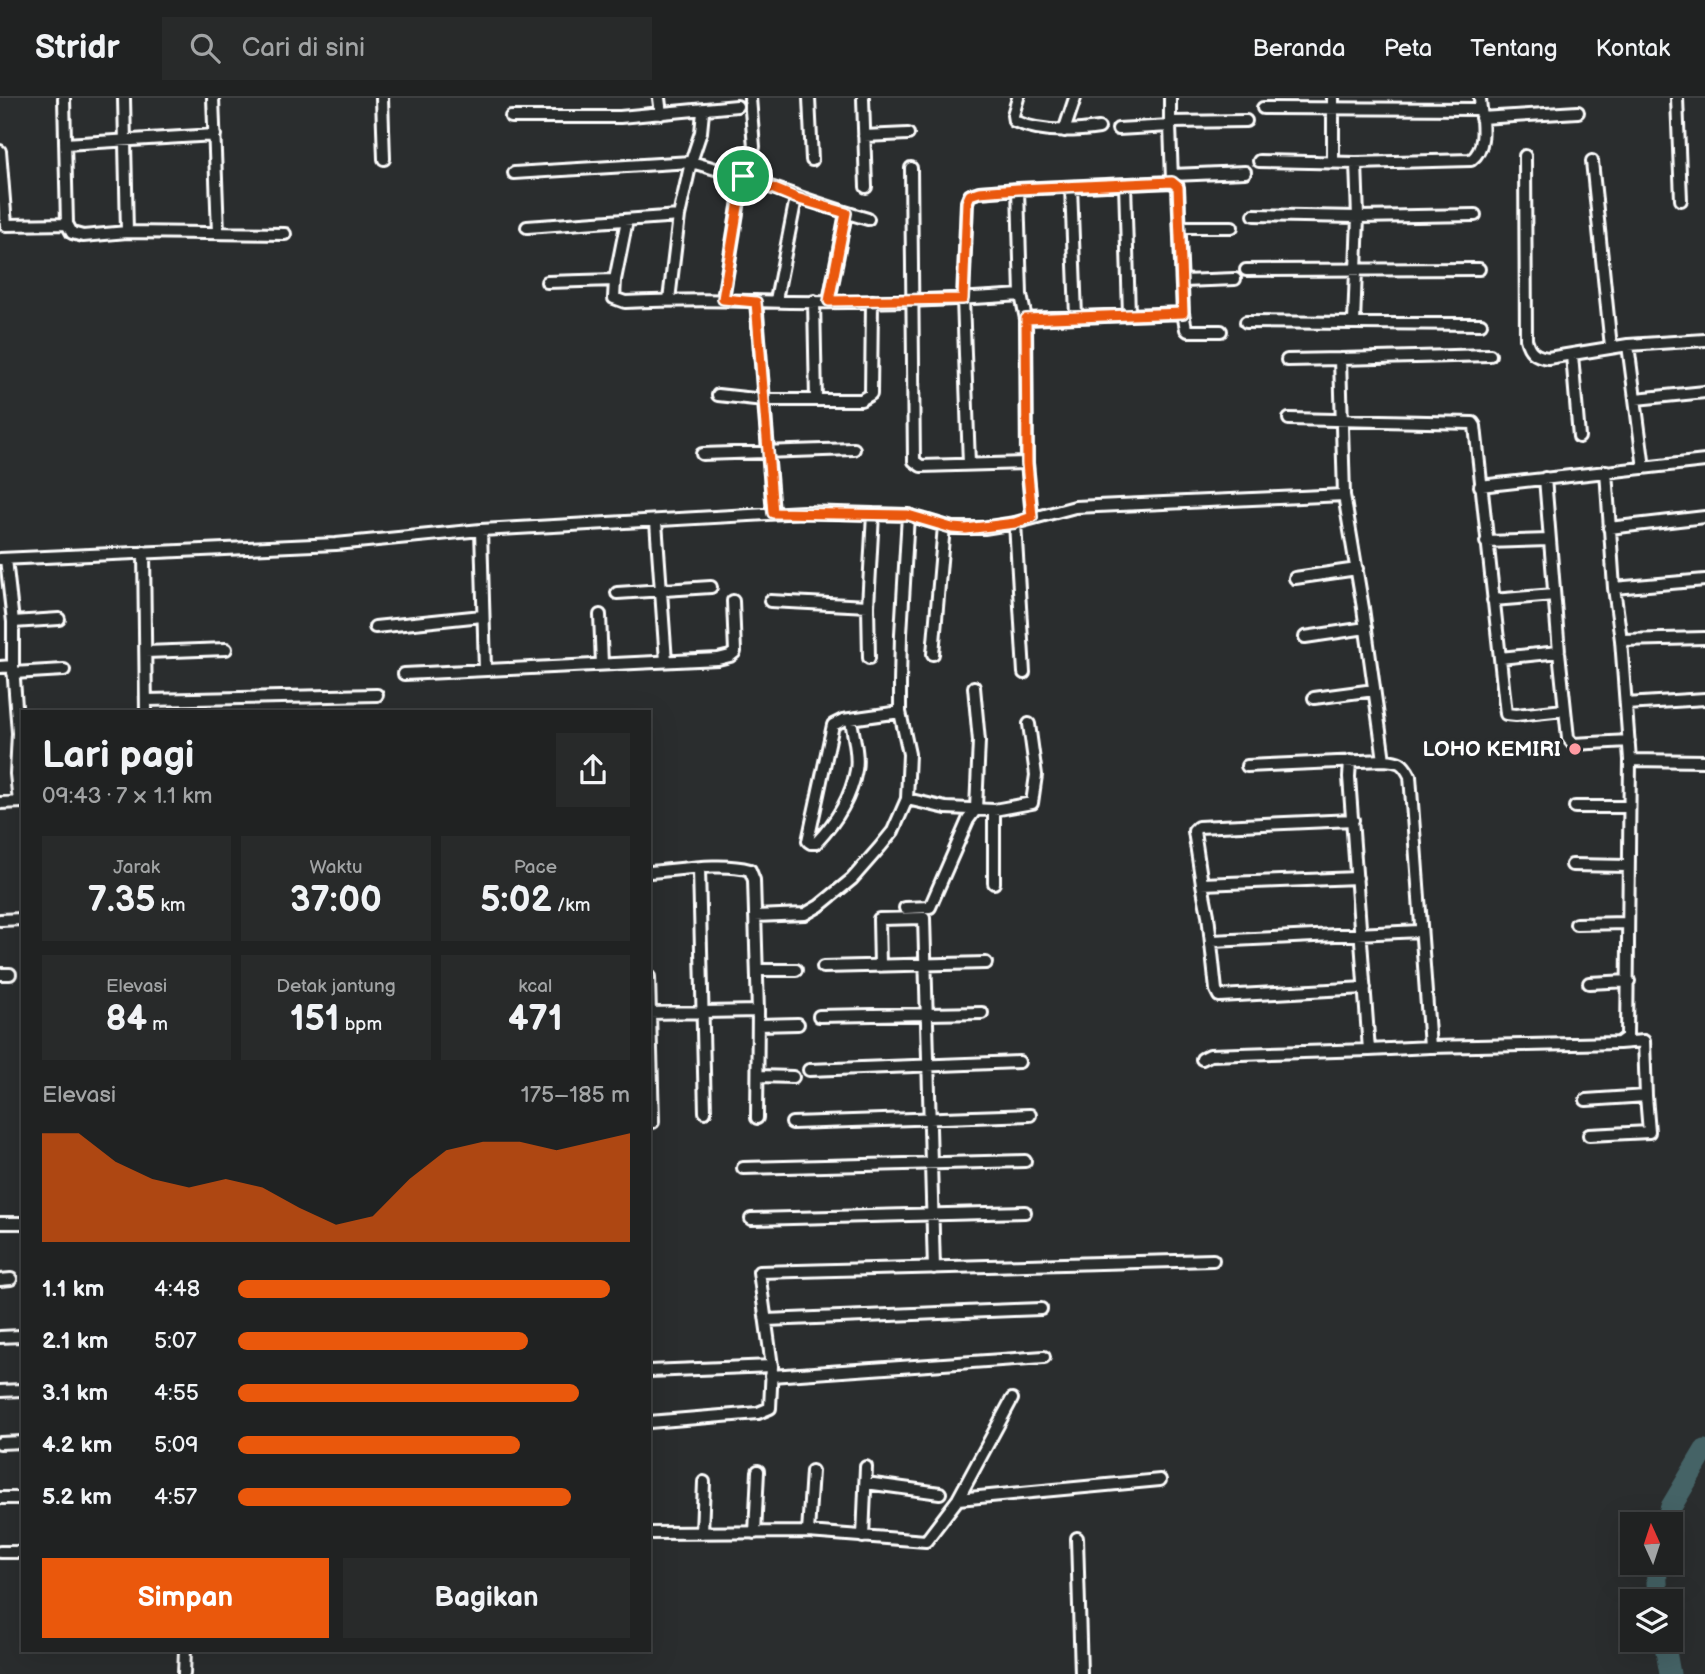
<!DOCTYPE html>
<html lang="id">
<meta charset="utf-8">
<style>
body{margin:0;font-family:"Balsamiq Sans",sans-serif;background:#282a2a;color:#f1f3f6;height:100vh;display:flex;flex-direction:column;font-size:26px;white-space:nowrap}
*{box-sizing:border-box;margin:0}
p{font-size:23px;color:#a2a4a5}
.icon{flex:none;width:38px;height:38px;fill:none;stroke:currentColor;stroke-width:2;stroke-linecap:round;stroke-linejoin:round}
.map{position:relative;flex:1;overflow:hidden}
.side{position:absolute;left:21px;top:612px;width:630px;height:942px;display:flex;flex-direction:column;background:#202222;border-radius:0px;box-shadow:0 7px 28px #0002,0 0 0 2px #3d3f40}
.side>*{flex:none}
.needle{width:46px;rotate:357deg}
.fabs{position:absolute;left:1620px;top:1414px;display:grid;gap:14px}
.fabs a{display:grid;place-items:center;width:63px;height:63px;border-radius:0px;background:#202222;box-shadow:0 7px 28px #0002,0 0 0 2px #3d3f40;font-size:35px}
.pin{position:absolute;display:grid;place-items:center;width:60px;height:60px;color:#fff;margin:-30px;border:4px solid #fff;border-radius:50%;box-shadow:0 2px 7px #0007}
.round{display:grid;place-items:center;flex:none;width:74px;height:74px;border-radius:0px;background:#282a2a}
.headline{display:flex;align-items:center;justify-content:space-between;height:119px;padding:0 21px}
h1{font-size:38px;font-weight:800;line-height:52px}
.stats{display:grid;grid-template-columns:repeat(3,1fr);gap:10px;height:119px;padding:7px 21px}
.stats div{display:grid;align-content:center;border-radius:0px;background:#282a2a;text-align:center}
.stats b{font-size:35px;font-weight:800}
.stats small{font-size:19px;font-weight:400}
.stats p{font-size:19px}
.chart{height:196px;padding:14px 21px}
.chart p{display:flex;justify-content:space-between}
.chart svg{width:100%;height:126px;margin-top:7px;fill:#ea580c;opacity:.7}
.button{display:flex;gap:14px;margin-top:auto;padding:14px 21px}
.button a{flex:1;height:80px;border-radius:0px;background:#ea580c;color:#fff;font-size:28px;font-weight:800;line-height:80px;text-align:center}
.button a+a{background:#282a2a;color:#f1f3f6}
ul{padding:0 21px;list-style:none;font-size:23px}
li{display:grid;grid-template-columns:112px 84px 1fr;align-items:center;height:52px}
li i{height:18px;border-radius:9px;background:#ea580c}
header{display:flex;align-items:center;gap:42px;box-sizing:border-box;height:98px;padding:0 35px;background:#202222;border-bottom:2px solid #3d3f40}
header strong{font-size:33px}
nav{display:flex;gap:38px;margin-inline-start:auto;font-size:24px}
.search{width:490px;height:63px;background:#282a2a;display:flex;align-items:center;gap:18px;box-sizing:border-box;padding:0 24px;border-radius:0px;color:#a2a4a5;font-size:26px}
.map>svg:first-child{display:block}
.lines{fill:none;stroke-linecap:round;stroke-linejoin:round}
.river{stroke:#456366;stroke-width:21}
.minor-casing{stroke:#fff;stroke-width:16}
.minor{stroke:#2a2d2e;stroke-width:10}
.route-casing{stroke:#fff;stroke-width:14}
.route{stroke:#ea580c;stroke-width:9}
.poi-dot{fill:#ff9aa2;stroke:#2a2d2e;stroke-width:2.5}
.labels{text-anchor:middle;stroke-width:7;stroke-linejoin:round;paint-order:stroke}
.poi-label{font-size:21px;font-weight:bold;fill:#fff;stroke:#2a2d2e;text-anchor:end}
</style>
<header>
<strong>Stridr</strong>
<div class="search"><svg class="icon" aria-label="search" viewBox="0 0 24 24"><circle cx="10" cy="10" r="6"/><path d="M15 15l6 6"/></svg>Cari di sini</div>
<nav><a>Beranda</a><a>Peta</a><a>Tentang</a><a>Kontak</a></nav>
</header>
<div class="map">
<svg width="1705" height="1576" viewBox="0 0 1705 1576">
<rect width="100%" height="100%" fill="#2a2d2e"/>
<filter id="ink" filterUnits="userSpaceOnUse"><feTurbulence type="fractalNoise" baseFrequency=".0143" numOctaves="2"/><feDisplacementMap in="SourceGraphic" scale="14" xChannelSelector="R" yChannelSelector="G"/><feConvolveMatrix kernelMatrix="1 2 1 2 8 2 1 2 1" color-interpolation-filters="sRGB"/></filter>
<g filter="url(#ink)">
<g class="lines">
<path class="river" d="M 1665,1426 L 1671,1409 L 1705,1352
M 1656,1465 L 1658,1503
M 1664,1542 L 1670,1576"/>
<g class="minor-casing">
<path id="minor" d="M 64,0 L 67,126 L 72,135 L 83,138 L 127,134 L 285,136
M 124,0 L 127,134
M 213,0 L 218,135
M 382,0 L 384,61
M 659,0 L 661,16
M 750,0 L 754,49
M 809,0 L 812,62
M 863,0 L 866,89
M 1018,0 L 1013,17 L 1014,23 C 1040,35 1071,34 1099,30
M 1677,0 L 1681,102
M 1263,10 L 1480,11
M 511,19 L 620,19 L 737,8
M 1481,20 L 1578,14
M 1170,24 L 1246,23
M 1170,28 L 1172,81
M 1118,31 L 1170,28 L 1170,0
M 1064,33 L 1075,0
M 864,38 L 908,36
M 65,46 L 215,37
M 0,53 L 6,127 L 67,126
M 1525,58 L 1526,241 C 1529,254 1535,258 1548,260 L 1628,247
M 1259,63 L 1356,65 L 1471,62 C 1489,49 1481,20 1480,0
M 1592,63 L 1611,249
M 1333,64 L 1333,0
M 514,75 L 691,64 L 701,34 L 703,14 L 700,12
M 1172,77 L 1245,74
M 1125,86 L 1129,216
M 1071,89 L 1076,218
M 1018,91 L 1021,197
M 1254,117 L 1358,119 L 1475,117
M 627,122 L 615,182 L 614,200 L 625,204 C 668,202 711,202 754,203 C 842,206 933,203 1021,197 L 1026,221 L 1027,365 L 921,368 L 914,363 L 911,70
M 527,129 L 679,118
M 1180,129 L 1232,129
M 1246,172 L 1479,171
M 1183,183 L 1235,181
M 547,184 L 615,182
M 723,201 L 743,78
M 669,202 L 679,118 L 691,64 C 751,80 808,104 868,121
M 776,202 L 796,100
M 756,203 L 773,415
M 814,203 L 816,302
M 829,203 L 846,115
M 1026,221 L 1183,215 L 1186,231 L 1188,233 L 1221,233
M 1246,224 L 1481,226
M 1354,225 L 1358,119 L 1356,65
M 1572,257 L 1579,339
M 1340,261 L 1490,257
M 1287,262 L 1340,261 L 1344,397
M 718,297 L 764,302 L 861,302 L 871,296 L 872,203
M 1636,301 L 1705,294
M 1289,321 L 1473,325 L 1475,328 L 1506,616 L 1516,617 L 1564,612
M 702,356 L 854,351
M 1027,365 L 1032,419
M 969,366 L 963,201 L 967,104 L 970,97 L 979,94 L 1018,91 L 1172,84 L 1178,89 L 1183,215
M 1644,370 L 1628,247 L 1705,242
M 1606,373 L 1614,490 L 1621,542 L 1630,662
M 1545,380 L 1559,554 L 1568,640 L 1573,646 L 1629,643
M 1480,388 L 1705,363
M 656,424 L 666,563
M 1015,425 L 1024,575
M 1609,430 L 1705,419
M 481,432 L 485,571
M 1486,444 L 1549,442
M 144,454 L 146,614
M 0,461 L 336,446 L 481,432 L 803,414 L 908,417 L 952,430 L 984,430 L 1015,425 L 1075,409 L 1344,397 L 1363,510 L 1384,662 L 1247,668
M 1295,480 L 1357,471
M 1614,490 L 1705,482
M 617,495 L 711,489
M 1493,502 L 1554,497
M 770,503 L 868,508
M 600,517 L 602,566
M 13,524 L 59,521
M 375,529 L 482,518
M 1305,539 L 1366,530
M 1621,542 L 1705,540
M 146,554 L 226,551
M 933,556 L 944,428
M 869,560 L 868,508 L 873,416
M 1500,560 L 1559,554
M 13,568 L 18,635 L 16,676 L 19,704
M 0,569 L 13,568 L 13,524 L 6,461
M 13,575 L 64,572
M 404,576 L 718,561 L 730,558 L 735,554 L 733,503
M 1314,600 L 1374,592
M 147,602 L 377,597
M 1626,606 L 1705,601
M 851,622 C 853,637 859,657 856,672 C 851,701 836,724 816,745 L 811,745 L 808,743 L 833,627 L 843,622 L 900,614
M 1350,663 L 1349,679 L 1369,952 L 1430,949 L 1410,678 C 1403,664 1399,663 1384,662
M 907,701 L 946,710 L 994,712 L 1032,705 L 1036,677 L 1029,626
M 0,705 L 23,704
M 1575,709 L 1629,709
M 994,712 L 994,785
M 1572,767 L 1628,768
M 699,770 L 705,1014
M 649,774 C 679,772 721,764 750,772 L 754,782 L 758,913 L 757,1020
M 1357,780 L 1202,786 L 1208,817 L 1216,892 L 1219,898 L 1365,890
M 1202,786 L 1194,733 L 1198,729 L 1353,722
M 905,810 L 930,809 L 968,722 L 976,711 L 979,643 L 974,589
M 755,818 L 805,816 L 819,808 L 852,781 L 880,749 L 893,733 L 907,701 L 909,656 L 900,614 L 900,586 L 901,536 L 908,417
M 0,822 L 23,821
M 1576,826 L 1627,825
M 1212,843 L 1420,833
M 880,868 L 879,821 L 924,820 L 934,1170
M 823,869 L 986,865
M 757,872 L 796,872
M 0,876 L 10,876
M 649,879 L 653,1024
M 1589,885 L 1629,883
M 649,915 L 758,913
M 819,918 L 982,915
M 758,927 L 798,926
M 1619,945 L 1644,943 L 1646,998
M 1430,949 L 1619,945 L 1627,939 L 1630,662 L 1705,663
M 1202,961 L 1210,957 L 1369,952
M 809,972 L 1019,964
M 758,978 L 793,979
M 1586,1002 L 1646,998 L 1649,1034 L 1589,1037
M 792,1025 L 1030,1017
M 743,1070 L 1025,1063
M 751,1121 L 1025,1114
M 0,1125 L 23,1125
M 0,1182 L 11,1181
M 766,1222 L 1041,1211
M 0,1239 L 21,1238
M 649,1273 L 772,1268
M 771,1278 L 1044,1259
M 0,1293 L 22,1292
M 649,1324 L 758,1315 L 770,1310 L 772,1268 L 759,1174 L 1213,1162
M 0,1345 L 23,1344
M 866,1385 L 940,1395
M 0,1400 L 23,1400
M 958,1401 L 1160,1382
M 808,1434 L 812,1373
M 649,1435 L 808,1434 L 926,1443 L 958,1401 L 1012,1301
M 702,1435 L 704,1384
M 755,1435 L 758,1373
M 863,1439 L 866,1369
M 1077,1440 L 1081,1576
M 0,1454 L 23,1454
M 184,1576 L 185,1552"/>
</g>
<use href="#minor" class="minor"/>
</g>
</g>
<g class="lines" filter="url(#ink)">
<g class="route-casing">
<path id="route" d="M 743,78 L 796,100 L 846,115 L 829,203 L 963,201 L 967,104 L 970,97 L 979,94 L 1018,91 L 1172,84 L 1178,89 L 1183,215 L 1026,221 L 1027,365 L 1032,419 L 1015,425 L 966,431 L 952,430 L 908,417 L 773,415 L 756,204 L 723,201 Z"/>
</g>
<use href="#route" class="route"/>
</g>
<circle class="poi-dot" cx="1575" cy="651" r="7"/>
<g class="labels">
<g class="poi-label">
<text x="1561" y="658">LOHO KEMIRI</text>
</g>
</g>
</svg>
<div class="fabs">
<a><svg class="needle" viewBox="-14 -14 28 28"><path d="M0-13l5 13h-10z" fill="#e53935"/><path d="M0 13l5-13h-10z" fill="#a2a4a5"/></svg></a>
<a><svg class="icon" aria-label="layers" viewBox="0 0 24 24"><path d="M12 4l9 5-9 5-9-5zM3 14l9 5 9-5"/></svg></a>
</div>
<div class="pin" style="left:743px;top:78px;background:#1e9e55"><svg class="icon" aria-label="arrive" viewBox="0 0 24 24"><path d="M6 21V4h12l-3 4 3 4H6"/></svg></div>
<section class="side">
<div class="headline"><div><h1>Lari pagi</h1><p>09:43 · 7 × 1.1 km</p></div><a class="round"><svg class="icon" aria-label="share" viewBox="0 0 24 24"><path d="M12 15V3M7 8l5-5 5 5M5 13v7h14v-7"/></svg></a></div>
<div class="stats">
<div><p>Jarak</p><b>7.35<small> km</small></b></div>
<div><p>Waktu</p><b>37:00</b></div>
<div><p>Pace</p><b>5:02<small> /km</small></b></div>
</div>
<div class="stats">
<div><p>Elevasi</p><b>84<small> m</small></b></div>
<div><p>Detak jantung</p><b>151<small> bpm</small></b></div>
<div><p>kcal</p><b>471</b></div>
</div>
<div class="chart"><p><span>Elevasi</span>175–185 m</p>
<svg viewBox="0 0 160 44" preserveAspectRatio="none"><path d="M0 44V6L10 6L20 16L30 22L40 25L50 22L60 25L70 32L80 38L90 35L100 22L110 12L120 9L130 9L140 12L150 9L160 6V44z"/></svg>
</div>
<ul>
<li><b>1.1 km</b>4:48<i style="width:95%"></i></li>
<li><b>2.1 km</b>5:07<i style="width:74%"></i></li>
<li><b>3.1 km</b>4:55<i style="width:87%"></i></li>
<li><b>4.2 km</b>5:09<i style="width:72%"></i></li>
<li><b>5.2 km</b>4:57<i style="width:85%"></i></li>
</ul>
<div class="button"><a>Simpan</a><a>Bagikan</a></div>
</section>
</div>
